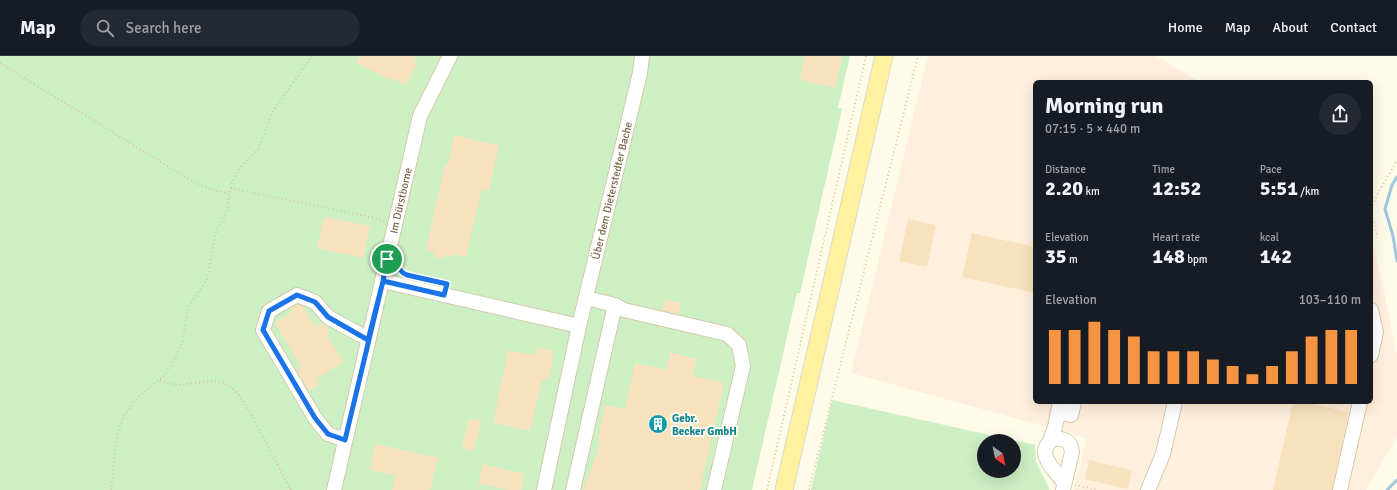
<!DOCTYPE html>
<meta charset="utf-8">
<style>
body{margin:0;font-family:Signika,sans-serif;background:#242831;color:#f1f3f6;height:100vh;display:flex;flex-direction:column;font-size:15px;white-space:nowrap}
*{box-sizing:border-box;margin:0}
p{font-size:13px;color:#9ea1a6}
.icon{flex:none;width:22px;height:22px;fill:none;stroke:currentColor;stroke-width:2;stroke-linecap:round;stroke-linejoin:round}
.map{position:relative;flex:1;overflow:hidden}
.sheet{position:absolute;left:1033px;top:24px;width:340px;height:324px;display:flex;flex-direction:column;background:#171b24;border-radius:6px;box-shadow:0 4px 16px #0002}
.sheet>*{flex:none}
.needle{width:26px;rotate:147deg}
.buttons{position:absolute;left:977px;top:378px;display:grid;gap:8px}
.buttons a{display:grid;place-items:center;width:44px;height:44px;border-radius:50%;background:#171b24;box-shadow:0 4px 16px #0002;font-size:20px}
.pin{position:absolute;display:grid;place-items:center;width:34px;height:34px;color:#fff;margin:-17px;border:2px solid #fff;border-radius:50%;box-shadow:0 1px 4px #0007}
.round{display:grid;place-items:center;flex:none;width:42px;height:42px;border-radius:21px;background:#242831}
.overview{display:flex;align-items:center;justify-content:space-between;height:68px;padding:0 12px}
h1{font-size:22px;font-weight:800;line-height:30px}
.stats{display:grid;grid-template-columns:repeat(3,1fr);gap:6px;height:68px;padding:4px 12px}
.stats div{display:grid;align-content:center}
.stats b{font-size:20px;font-weight:800}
.stats small{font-size:11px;font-weight:400}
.stats p{font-size:11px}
.chart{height:112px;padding:8px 12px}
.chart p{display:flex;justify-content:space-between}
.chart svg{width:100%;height:72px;margin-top:4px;stroke:#f69441;stroke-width:6}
header{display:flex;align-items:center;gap:24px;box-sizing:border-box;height:56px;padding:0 20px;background:#171b24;border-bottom:1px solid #363941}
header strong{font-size:19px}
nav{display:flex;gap:22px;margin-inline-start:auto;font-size:14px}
.search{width:280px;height:36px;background:#242831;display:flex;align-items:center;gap:10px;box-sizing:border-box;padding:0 14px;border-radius:22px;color:#9ea1a6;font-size:15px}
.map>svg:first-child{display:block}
.commercial{fill:#ffefdc}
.green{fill:#ccefc4;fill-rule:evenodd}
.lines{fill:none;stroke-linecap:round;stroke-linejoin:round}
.stream{stroke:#9fc6df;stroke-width:3}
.building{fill:#f8e2bd}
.minor-casing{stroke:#d5c9af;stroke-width:16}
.major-casing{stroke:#ddd8cf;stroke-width:19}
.path{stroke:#dec69f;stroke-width:2;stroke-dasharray:1 3;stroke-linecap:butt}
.minor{stroke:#fff;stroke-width:14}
.major{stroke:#fff29f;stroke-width:17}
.route-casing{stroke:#fff;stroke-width:8}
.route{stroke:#1a73e8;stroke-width:5}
.labels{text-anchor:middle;stroke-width:4;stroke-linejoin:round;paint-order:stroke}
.street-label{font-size:11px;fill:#7d6848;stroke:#fffdf1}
.culture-label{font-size:11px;font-weight:bold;fill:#0d838f;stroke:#fffdf1;text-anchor:start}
</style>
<header>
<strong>Map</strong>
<div class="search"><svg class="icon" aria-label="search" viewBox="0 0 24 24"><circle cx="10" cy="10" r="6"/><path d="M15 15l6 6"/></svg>Search here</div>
<nav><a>Home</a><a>Map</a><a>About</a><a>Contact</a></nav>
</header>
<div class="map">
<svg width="1397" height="434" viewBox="0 0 1397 434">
<rect width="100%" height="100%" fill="#fffbe9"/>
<path class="commercial" d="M 928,0 L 1156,0 L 1200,26 L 1035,26 L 1035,346 L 1371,346 L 1371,176 L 1397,299 L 1397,381 L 1366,434 L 1074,434 L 1087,382 L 851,317 Z"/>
<path class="green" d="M 0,0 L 850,0 L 838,52 L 842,53 L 800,237 L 797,237 L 752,434 L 0,434 Z
M 832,344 L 1035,389 L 1036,406 L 1049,432 L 1049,434 L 811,434 ZM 984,385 L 1014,385 L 1014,415 L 984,415 Z"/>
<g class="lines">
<path class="stream" d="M 1397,121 L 1392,129 L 1385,153 L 1393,180 L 1397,205
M 1387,434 L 1397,424"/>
</g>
<path class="building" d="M 360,0 L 417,0 L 414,6 L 417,8 L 406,29 L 391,22 L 390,24 L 356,7 Z
M 805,0 L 842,0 L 835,32 L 800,24 Z
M 454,79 L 499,90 L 489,134 L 482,133 L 466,201 L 453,198 L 452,200 L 445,199 L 444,203 L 434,201 L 435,196 L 426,194 L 445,108 L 448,109 Z
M 324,161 L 370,170 L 363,202 L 317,192 Z
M 908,163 L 936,169 L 927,211 L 899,205 Z
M 972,177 L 1035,191 L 1035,237 L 962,221 Z
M 665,243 L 681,247 L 678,258 L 662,254 Z
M 298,248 L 303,250 L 315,271 L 322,267 L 325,269 L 330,277 L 327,279 L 343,306 L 316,323 L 319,328 L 309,335 L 297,314 L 301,311 L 275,267 L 292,256 L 290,253 Z
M 537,292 L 554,294 L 549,321 L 542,324 L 530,375 L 493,367 L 508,294 L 534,299 Z
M 670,296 L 696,303 L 693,320 L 724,327 L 700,434 L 583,434 L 599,393 L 598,393 L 600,384 L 598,384 L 605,349 L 625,353 L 635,307 L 666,314 Z
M 1293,346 L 1304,346 L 1349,356 L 1332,434 L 1273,434 Z
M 469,362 L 481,365 L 474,395 L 462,392 Z
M 375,388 L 438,402 L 430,434 L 392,434 L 395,419 L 370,414 Z
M 1089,404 L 1132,414 L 1128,433 L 1085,423 Z
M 483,408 L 525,418 L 521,434 L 508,434 L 478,427 Z"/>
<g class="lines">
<g class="minor-casing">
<g id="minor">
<path d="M 383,225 L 579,270"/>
<path d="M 615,249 L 624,254 L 727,278 L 739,289 L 743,310 L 714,434"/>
<path d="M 1371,254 L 1376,276 L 1371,299"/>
<path d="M 1058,356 L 1071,359 L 1074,346"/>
<path d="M 345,384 L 328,378 L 315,362 L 263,274 L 269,255 L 297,239 L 315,246 L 328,261 L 368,283"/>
<path d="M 1050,385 L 1055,371 L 1060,346"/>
<path id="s1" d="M 334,434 L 420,60 L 450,0"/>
<path id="s2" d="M 544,434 L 579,270 L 640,17 L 642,0"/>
<path d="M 573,434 L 615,249 L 586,242"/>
<path d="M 1063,434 L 1072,396 C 1071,385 1064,382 1053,383 C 1034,397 1054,413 1064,427"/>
<path d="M 1148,434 L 1163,398 L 1175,346"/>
<path d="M 1340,434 L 1360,346"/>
</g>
</g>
<g class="major-casing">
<path id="major" d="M 784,434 L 884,0"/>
</g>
<path class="path" d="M 0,7 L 197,128 L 216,135 L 229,137
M 231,132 L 374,162 L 384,165
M 1371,153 L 1378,137 L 1397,105
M 1371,158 L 1377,179
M 398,210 L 399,213 L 404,217
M 160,324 L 171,328 L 179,329 L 210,325 L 222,326 L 231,331 L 239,339 L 250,356 L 291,434
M 1075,429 L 1098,434
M 111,434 L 117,379 L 124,360 L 137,342 L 165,319 L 177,298 L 183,284 L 188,251 L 207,224 L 215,180 L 218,171 L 224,163 L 228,149 L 229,137 L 233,123 L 240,112 L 258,93 L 273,55 L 312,0
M 767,434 L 866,0
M 809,434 L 918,0"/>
<use href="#minor" class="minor"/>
<use href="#major" class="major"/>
</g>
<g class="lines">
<g class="route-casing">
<path id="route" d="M 387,203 L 383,225 L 345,384 L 328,378 L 315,362 L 263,274 L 269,255 L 297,239 L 315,246 L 328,261 L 368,284 L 383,225 L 444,239 L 447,228 L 407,219 C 400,216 398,212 398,205 L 387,203"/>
</g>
<use href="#route" class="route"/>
</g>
<defs>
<g id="building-disc" transform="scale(1)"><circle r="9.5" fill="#0f9aa8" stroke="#fffdf1"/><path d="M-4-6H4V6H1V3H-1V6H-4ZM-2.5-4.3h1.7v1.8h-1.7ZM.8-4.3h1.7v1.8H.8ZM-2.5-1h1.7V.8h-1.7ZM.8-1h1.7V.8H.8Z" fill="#fff"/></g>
</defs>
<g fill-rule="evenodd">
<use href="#building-disc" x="658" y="368"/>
</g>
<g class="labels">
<g class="street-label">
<text dy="4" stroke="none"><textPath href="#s2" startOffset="307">Über dem Dieterstedter Bache</textPath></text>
<text dy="4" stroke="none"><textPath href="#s1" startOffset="297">Im Dürstborne</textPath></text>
</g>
<g class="culture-label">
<text x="672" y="366">Gebr.<tspan x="672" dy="13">Becker GmbH</tspan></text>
</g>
</g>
</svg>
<div class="buttons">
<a><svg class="needle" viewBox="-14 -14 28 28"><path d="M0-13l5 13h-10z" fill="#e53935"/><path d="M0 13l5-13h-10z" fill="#9ea1a6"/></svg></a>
</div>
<div class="pin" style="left:387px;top:203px;background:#1e9e55"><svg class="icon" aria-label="arrive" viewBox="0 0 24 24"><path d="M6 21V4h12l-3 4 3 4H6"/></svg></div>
<section class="sheet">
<div class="overview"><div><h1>Morning run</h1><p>07:15 · 5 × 440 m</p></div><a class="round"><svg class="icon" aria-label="share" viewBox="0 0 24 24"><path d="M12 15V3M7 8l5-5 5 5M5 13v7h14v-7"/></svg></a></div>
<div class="stats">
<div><p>Distance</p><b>2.20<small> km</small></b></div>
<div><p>Time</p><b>12:52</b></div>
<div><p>Pace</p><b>5:51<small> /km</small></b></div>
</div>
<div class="stats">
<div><p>Elevation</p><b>35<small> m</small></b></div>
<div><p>Heart rate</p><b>148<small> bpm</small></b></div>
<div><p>kcal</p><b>142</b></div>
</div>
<div class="chart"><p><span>Elevation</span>103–110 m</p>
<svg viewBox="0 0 160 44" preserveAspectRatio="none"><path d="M5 44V11M15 44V11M25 44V6M35 44V11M45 44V15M55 44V24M65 44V24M75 44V24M85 44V29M95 44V33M105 44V38M115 44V33M125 44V24M135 44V15M145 44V11M155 44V11"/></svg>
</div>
</section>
</div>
